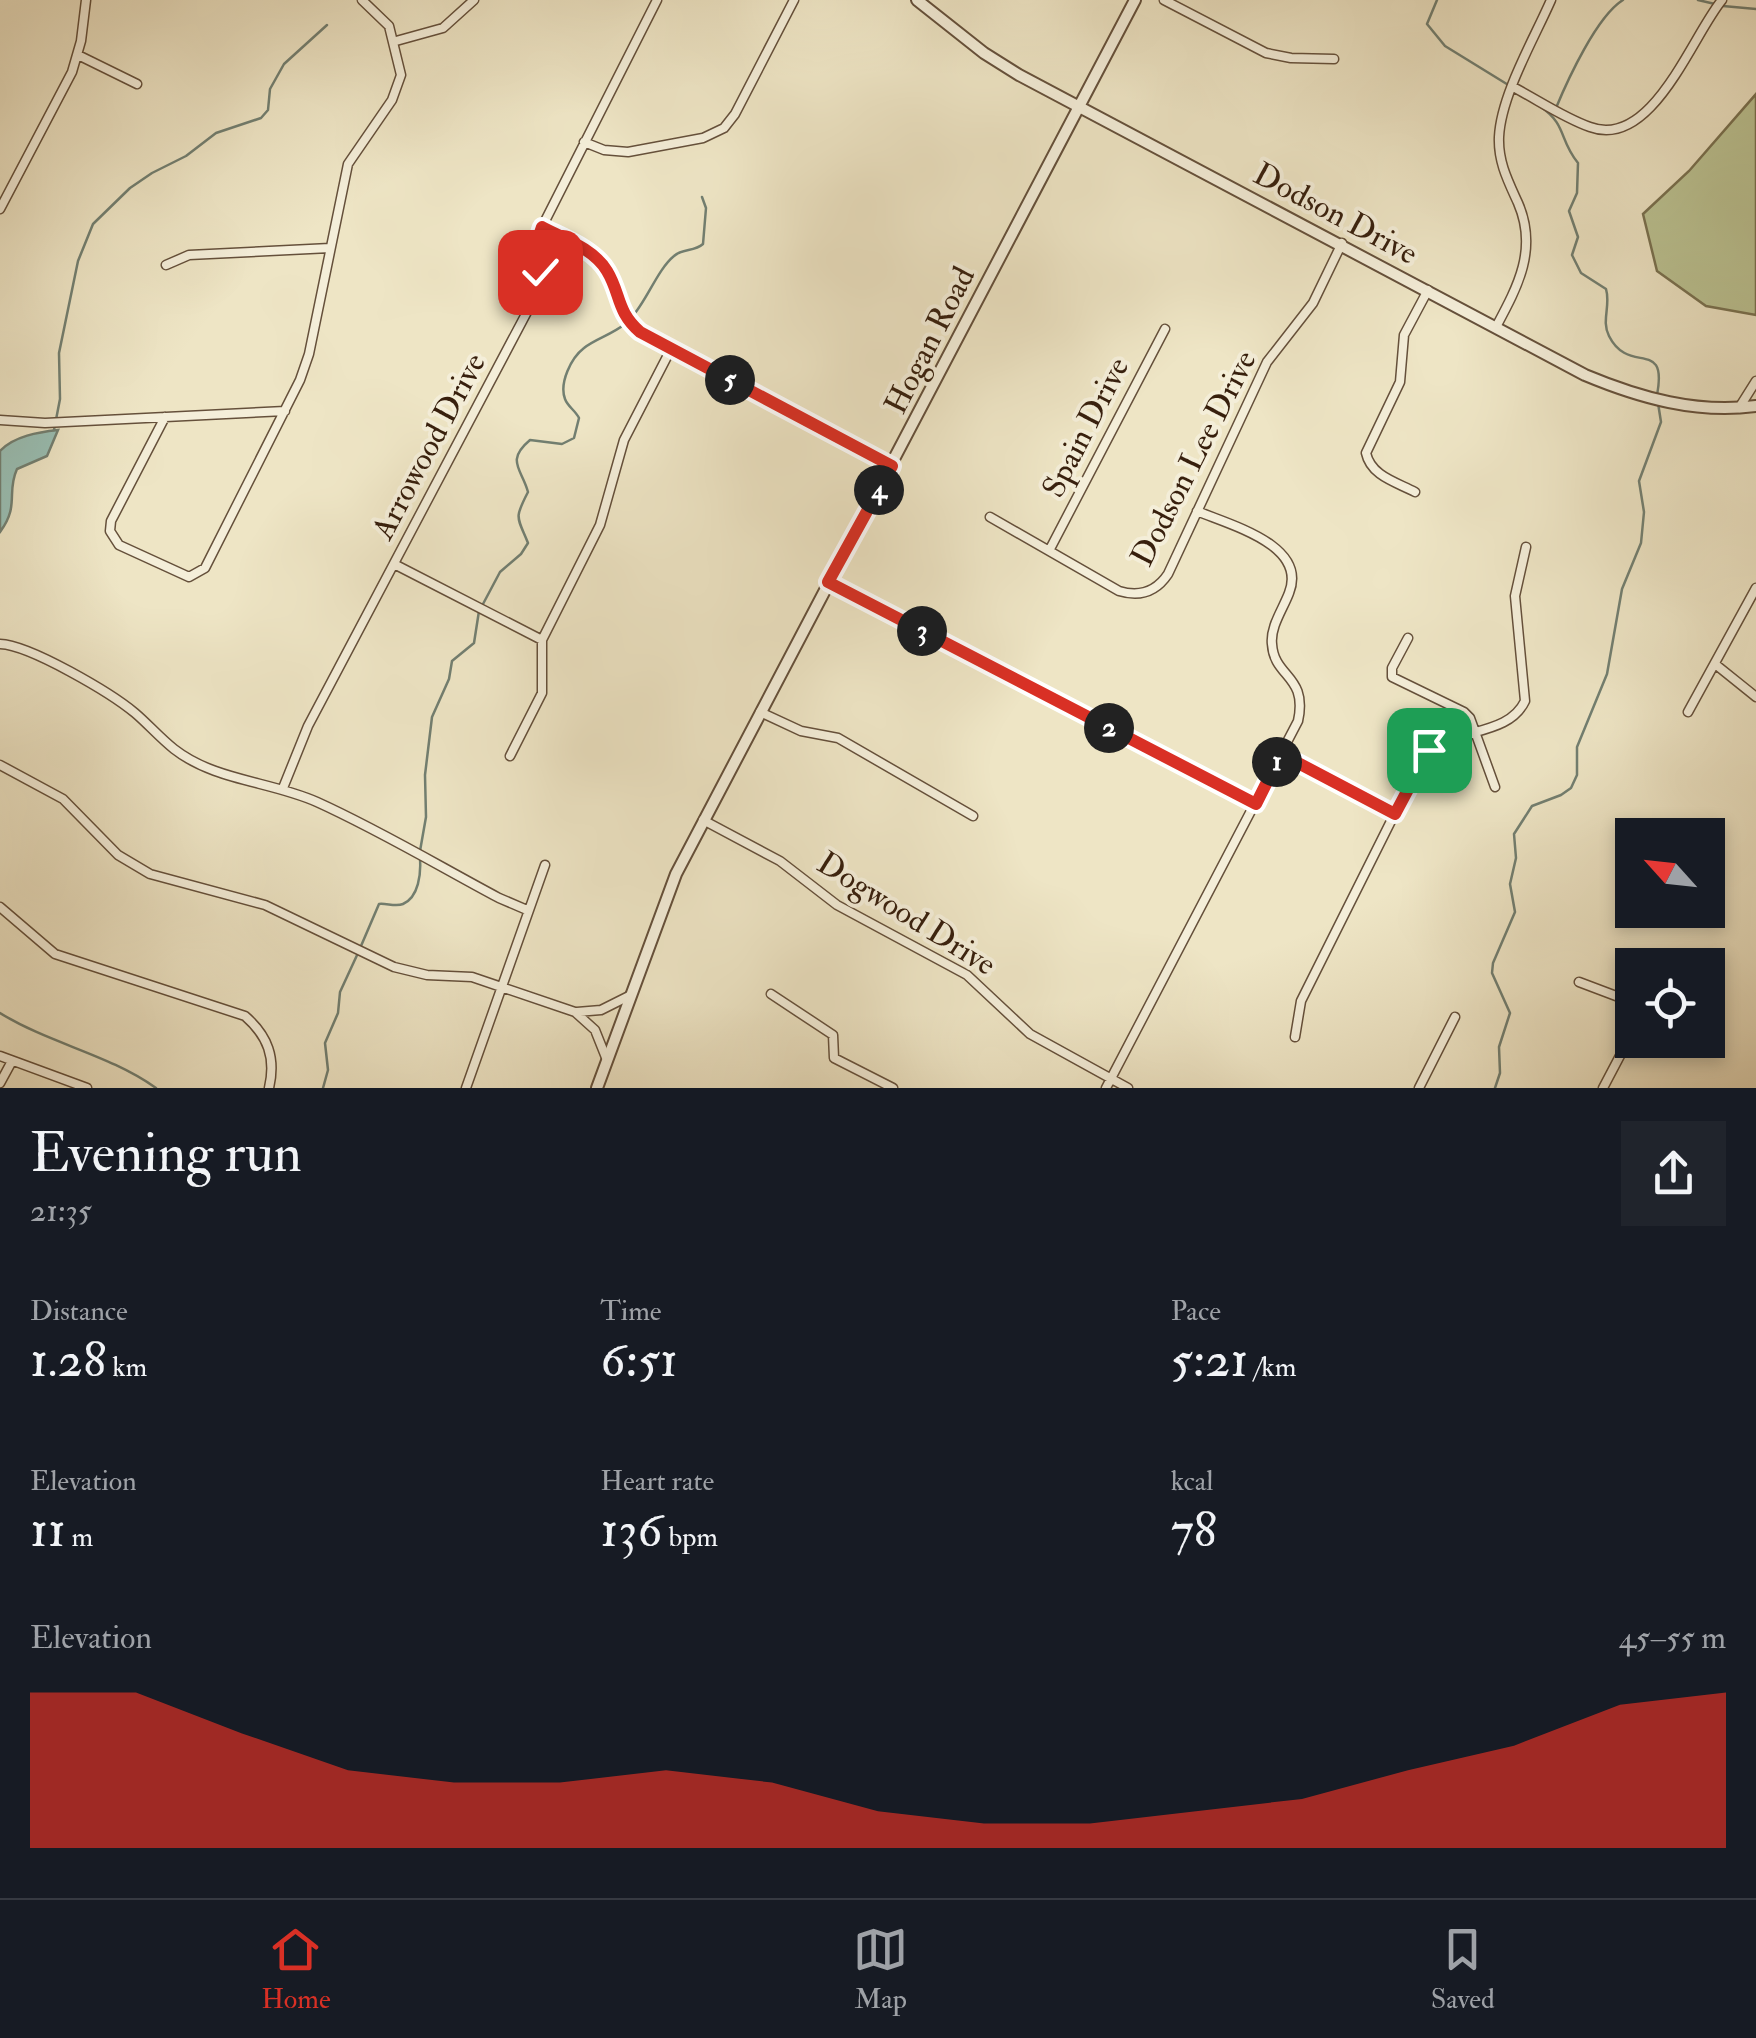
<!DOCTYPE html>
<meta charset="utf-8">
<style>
body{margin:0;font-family:"IM FELL Double Pica",serif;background:#20242c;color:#f1f3f6;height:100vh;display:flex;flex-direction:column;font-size:38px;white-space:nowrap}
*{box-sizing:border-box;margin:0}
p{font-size:32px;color:#9ea1a6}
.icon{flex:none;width:55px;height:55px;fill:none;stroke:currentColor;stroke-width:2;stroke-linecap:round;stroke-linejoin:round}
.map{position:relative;height:1088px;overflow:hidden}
.panel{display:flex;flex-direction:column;background:#171b24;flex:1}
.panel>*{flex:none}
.needle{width:65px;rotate:297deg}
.fabs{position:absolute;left:1615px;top:818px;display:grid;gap:20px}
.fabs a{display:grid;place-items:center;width:110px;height:110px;border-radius:0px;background:#171b24;box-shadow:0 5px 15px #0003;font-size:50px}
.pin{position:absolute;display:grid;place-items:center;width:85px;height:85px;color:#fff;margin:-42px;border-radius:20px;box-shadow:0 5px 15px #0006}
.km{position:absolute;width:50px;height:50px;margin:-25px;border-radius:50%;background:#222;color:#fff;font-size:28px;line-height:50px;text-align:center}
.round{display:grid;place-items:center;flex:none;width:105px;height:105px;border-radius:0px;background:#20242c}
.headline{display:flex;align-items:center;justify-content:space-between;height:170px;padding:0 30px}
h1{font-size:55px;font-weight:600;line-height:75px}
.stats{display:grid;grid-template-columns:repeat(3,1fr);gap:15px;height:170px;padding:10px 30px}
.stats div{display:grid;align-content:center}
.stats b{font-size:50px;font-weight:600}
.stats small{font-size:28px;font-weight:400}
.stats p{font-size:28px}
.chart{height:280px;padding:20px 30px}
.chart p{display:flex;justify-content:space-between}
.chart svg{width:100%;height:180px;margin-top:10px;fill:#d93025;opacity:.7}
.tab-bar{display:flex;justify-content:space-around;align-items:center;height:140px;border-top:2px solid #363941;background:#171b24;font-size:28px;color:#9ea1a6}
.tab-bar a{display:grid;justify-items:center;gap:5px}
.tab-bar .selected{color:#d93025}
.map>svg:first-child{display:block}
.green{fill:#bbc393;stroke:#797150;stroke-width:2.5}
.water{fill:#99bfb4;stroke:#727f71;stroke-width:2.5}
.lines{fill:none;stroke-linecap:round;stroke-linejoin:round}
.stream{stroke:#727f71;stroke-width:2.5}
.minor-casing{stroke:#65503b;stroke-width:11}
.tertiary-casing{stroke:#65503b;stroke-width:14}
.minor{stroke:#f4eed9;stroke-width:8}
.tertiary{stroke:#f4eed9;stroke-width:10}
.route-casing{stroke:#fff;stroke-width:20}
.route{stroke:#d93025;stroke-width:12}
.labels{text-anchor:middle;stroke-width:8;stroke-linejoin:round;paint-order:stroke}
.street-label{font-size:32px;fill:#371f0d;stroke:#f4eed9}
</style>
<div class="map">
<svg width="1756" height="1088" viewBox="0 0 1756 1088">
<rect width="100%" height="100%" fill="#eee5c5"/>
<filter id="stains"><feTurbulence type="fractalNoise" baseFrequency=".002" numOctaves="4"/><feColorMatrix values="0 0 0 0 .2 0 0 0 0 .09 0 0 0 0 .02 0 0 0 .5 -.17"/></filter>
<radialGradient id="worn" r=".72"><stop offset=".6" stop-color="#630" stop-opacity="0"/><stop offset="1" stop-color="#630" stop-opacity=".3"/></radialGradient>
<path class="green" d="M 1756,94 L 1756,315 L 1706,306 L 1657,271 L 1643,214 L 1689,171 Z"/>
<path class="water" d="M 58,430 L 47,456 L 17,469 C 6,493 20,505 0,532 L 0,451 C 14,436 39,432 58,430 Z"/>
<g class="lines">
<path class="stream" d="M 1437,0 L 1427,24 L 1445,46 L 1510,86
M 1698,0 L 1715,4
M 1723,6 L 1756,9
M 1541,107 C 1567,125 1559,140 1578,163 L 1577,193 L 1569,211 L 1578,237 L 1572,255 L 1581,273 L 1606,289 C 1611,305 1601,321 1609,336 C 1629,376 1668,337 1657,395
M 1556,108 C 1568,79 1597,16 1623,0
M 631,318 C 647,301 657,270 674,256 C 683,248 694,252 703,244 L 706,208 L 702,197
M 54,430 L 60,399 L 59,353 L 78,261 L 93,224 L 130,188 L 152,173 L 186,156 L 216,133 L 261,118 L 268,110 L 270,89 L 284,64 L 327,25
M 483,604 L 500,572 L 521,554 L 528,543 C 517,516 514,519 528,492 C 522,469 505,461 530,440 L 562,444 L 574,438 L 579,418 C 575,410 568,407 565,399 C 559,383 571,358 584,348 C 595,339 611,335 625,324
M 420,851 L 426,817 L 425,775 L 432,717 L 449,679 L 452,661 L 474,643 L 479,611
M 361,946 L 379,904 C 386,903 396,907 403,904 C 419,897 421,873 420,859
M 0,1013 C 50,1044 108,1054 156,1088
M 323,1088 L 328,1070 L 325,1043 L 338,1013 L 340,992 L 358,953
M 1495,1088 L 1500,1073 L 1499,1047 L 1510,1013 L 1492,973 L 1493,963 L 1515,912 L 1510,884 L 1516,858 L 1514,834 L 1532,806 L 1561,795 L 1571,788 L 1577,775 L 1577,747 L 1607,674 L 1622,589 L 1641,543 L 1644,512 L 1639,481 L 1661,422 L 1658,403"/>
<g class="minor-casing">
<path id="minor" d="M 1164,0 L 1266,53 L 1291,58 L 1334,59
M 396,41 L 443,28 L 474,0
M 78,55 L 137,84
M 1513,87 C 1538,100 1564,118 1590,127 C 1652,150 1692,36 1722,0
M 584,142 L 604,150 L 628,152 L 703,138 L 724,128 L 735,114 L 794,0
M 0,209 L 72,72 L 81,41 L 86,0
M 542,227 C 563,238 594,249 607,271 C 622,295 614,309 640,333 L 892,465
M 166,265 L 189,255 L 330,248
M 1496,327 C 1518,286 1538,249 1518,203 C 1508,181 1498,162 1499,137 C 1501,95 1534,39 1551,0
M 1739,408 L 1756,381
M 165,417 L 111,521 L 110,531 L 119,545 L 189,577 L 205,568 L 300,380 L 309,354 L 348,164 L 392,100 L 401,75 L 389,26 L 362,0
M 0,420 L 45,423 L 285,411
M 1415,492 C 1396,482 1371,476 1366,453 L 1400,382 L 1404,335 L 1428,290
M 990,517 L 1119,591 C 1139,597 1156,592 1168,574 L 1267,362 L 1313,303 L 1342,243
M 1050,549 L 1165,329
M 394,564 L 542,640
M 828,582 L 1255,804
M 1408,638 L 1392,668 L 1392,677 L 1464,712 L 1470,718 L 1495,787
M 0,644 C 30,645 111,693 135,713 C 148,724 160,738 174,749 C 215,781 270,781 317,802 C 379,830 439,866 499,898 L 527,910
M 1715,664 L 1756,697
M 760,712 L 801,731 L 838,738 L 973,816
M 1688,712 L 1756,588
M 1281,753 L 1395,814
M 510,756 L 542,693 L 542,640 L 600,525 L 624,440 L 671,349
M 0,765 L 63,799 L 118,855 L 150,874 L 265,905 L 394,967 L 427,975 L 472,977 L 575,1012 L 595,1030 L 607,1060
M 283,788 L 308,726 L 527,312 C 534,299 540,285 540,270 C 541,254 536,242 542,227 L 657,0
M 703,820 L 780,861 L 837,905 L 967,975 L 1030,1034 L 1128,1088
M 0,907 L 55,954 L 245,1016 C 268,1036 276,1058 269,1088
M 1669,965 L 1674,955
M 1579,982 L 1632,1002
M 771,994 L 833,1035 L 834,1058 L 893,1088
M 577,1012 L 601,1010 L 629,996
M 1295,1037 L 1301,1001 L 1422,759 C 1448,726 1507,739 1525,701 L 1515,596 L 1526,547
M 0,1056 L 87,1088
M 0,1083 L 12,1061
M 466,1088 L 545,865
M 1106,1088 L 1298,721 C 1308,675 1274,678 1272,644 C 1270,627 1283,609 1289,593 C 1308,545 1230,525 1197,511
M 1419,1088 L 1455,1017
M 1603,1088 L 1632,1033"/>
</g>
<g class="tertiary-casing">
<path id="tertiary" d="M 917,0 L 984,53 L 1019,75 L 1585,375 C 1640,398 1697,414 1756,406
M 597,1088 L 676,874 L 1135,0"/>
</g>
<use href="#minor" class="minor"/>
<use href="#tertiary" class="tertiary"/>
</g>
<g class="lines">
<g class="route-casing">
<path id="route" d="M 540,272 L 538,239 L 542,227 C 563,238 594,249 607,271 C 621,294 616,311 640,332 L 892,466 L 828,582 L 1256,804 L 1281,754 L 1395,814 L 1429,750"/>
</g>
<use href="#route" class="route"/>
</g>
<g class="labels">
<g class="street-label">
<text transform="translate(1336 213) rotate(28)" y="11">Dodson Drive</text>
<text transform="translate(929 340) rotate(-63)" y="11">Hogan Road</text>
<text transform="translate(1085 427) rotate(-63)" y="11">Spain Drive</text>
<text transform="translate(428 446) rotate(-62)" y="11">Arrowood Drive</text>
<text transform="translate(1193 458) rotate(-63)" y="11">Dodson Lee Drive</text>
<text transform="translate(907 913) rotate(32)" y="11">Dogwood Drive</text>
</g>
</g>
<rect width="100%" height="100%" filter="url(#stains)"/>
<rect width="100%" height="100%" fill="url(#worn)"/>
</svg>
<div class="fabs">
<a><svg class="needle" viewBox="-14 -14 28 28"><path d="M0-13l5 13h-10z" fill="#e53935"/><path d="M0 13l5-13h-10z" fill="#9ea1a6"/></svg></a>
<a><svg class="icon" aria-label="locate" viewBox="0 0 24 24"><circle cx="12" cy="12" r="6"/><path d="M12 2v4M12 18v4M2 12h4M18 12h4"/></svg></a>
</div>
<div class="pin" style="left:1429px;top:750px;background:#1e9e55"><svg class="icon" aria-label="arrive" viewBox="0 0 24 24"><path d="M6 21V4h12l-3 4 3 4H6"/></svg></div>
<div class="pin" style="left:540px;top:272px;background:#d93025"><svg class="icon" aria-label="check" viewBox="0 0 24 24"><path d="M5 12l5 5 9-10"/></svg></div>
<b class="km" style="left:1277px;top:762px">1</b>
<b class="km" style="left:1109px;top:728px">2</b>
<b class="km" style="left:922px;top:631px">3</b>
<b class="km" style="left:879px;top:490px">4</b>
<b class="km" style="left:730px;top:380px">5</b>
</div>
<section class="panel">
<div class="headline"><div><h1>Evening run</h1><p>21:35</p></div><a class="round"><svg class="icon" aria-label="share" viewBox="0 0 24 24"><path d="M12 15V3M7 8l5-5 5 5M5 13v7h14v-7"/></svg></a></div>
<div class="stats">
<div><p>Distance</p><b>1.28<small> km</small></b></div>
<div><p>Time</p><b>6:51</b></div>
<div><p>Pace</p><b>5:21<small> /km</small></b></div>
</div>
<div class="stats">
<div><p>Elevation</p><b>11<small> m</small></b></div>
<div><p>Heart rate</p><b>136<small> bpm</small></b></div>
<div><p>kcal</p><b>78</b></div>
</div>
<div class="chart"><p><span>Elevation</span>45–55 m</p>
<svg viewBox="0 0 160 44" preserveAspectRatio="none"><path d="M0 44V6L10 6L20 16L30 25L40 28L50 28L60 25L70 28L80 35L90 38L100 38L110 35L120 32L130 25L140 19L150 9L160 6V44z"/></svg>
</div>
</section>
<nav class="tab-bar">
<a class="selected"><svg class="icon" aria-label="home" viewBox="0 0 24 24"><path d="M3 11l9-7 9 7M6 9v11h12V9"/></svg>Home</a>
<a><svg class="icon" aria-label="map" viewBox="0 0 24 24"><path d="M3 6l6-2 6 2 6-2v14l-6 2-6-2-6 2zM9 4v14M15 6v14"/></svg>Map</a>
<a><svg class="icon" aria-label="saved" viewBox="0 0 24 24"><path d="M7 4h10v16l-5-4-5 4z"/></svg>Saved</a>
</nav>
